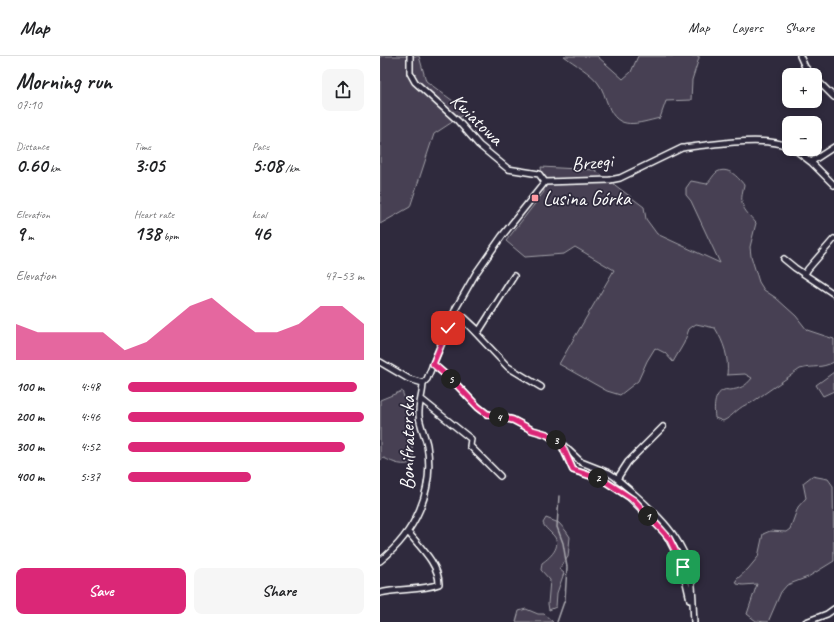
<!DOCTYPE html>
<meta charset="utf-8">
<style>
body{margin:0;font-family:Caveat,sans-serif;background:#f6f6f6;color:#202124;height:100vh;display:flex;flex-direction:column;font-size:15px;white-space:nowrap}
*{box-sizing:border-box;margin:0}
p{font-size:13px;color:#757577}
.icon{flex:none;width:22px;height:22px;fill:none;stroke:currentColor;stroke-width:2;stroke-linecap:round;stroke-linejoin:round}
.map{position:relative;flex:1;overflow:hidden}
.side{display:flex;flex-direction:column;background:#fff;width:380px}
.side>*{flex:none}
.controls{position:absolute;left:402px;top:12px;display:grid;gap:8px}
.controls a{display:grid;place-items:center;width:40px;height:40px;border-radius:8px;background:#fff;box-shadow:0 2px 6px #0003;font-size:20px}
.pin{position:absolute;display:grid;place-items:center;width:34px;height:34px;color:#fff;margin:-17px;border-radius:8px;box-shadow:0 2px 6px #0006}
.km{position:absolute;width:20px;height:20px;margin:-10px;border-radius:50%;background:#222;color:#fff;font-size:11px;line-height:20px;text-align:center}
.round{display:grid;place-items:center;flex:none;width:42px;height:42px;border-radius:8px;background:#f6f6f6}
.head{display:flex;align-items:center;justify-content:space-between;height:68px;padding:0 16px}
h1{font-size:22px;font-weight:800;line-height:30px}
.stats{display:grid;grid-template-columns:repeat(3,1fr);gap:6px;height:68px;padding:4px 16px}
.stats div{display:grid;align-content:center}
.stats b{font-size:20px;font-weight:800}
.stats small{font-size:11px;font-weight:400}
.stats p{font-size:11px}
.chart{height:112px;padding:8px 16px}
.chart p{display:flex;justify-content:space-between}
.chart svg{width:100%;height:72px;margin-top:4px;fill:#db2777;opacity:.7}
.cta{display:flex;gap:8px;margin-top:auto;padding:8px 16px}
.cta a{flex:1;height:46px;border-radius:8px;background:#db2777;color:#fff;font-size:16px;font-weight:800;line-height:46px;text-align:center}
.cta a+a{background:#f6f6f6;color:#202124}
ul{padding:0 16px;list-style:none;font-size:13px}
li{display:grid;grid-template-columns:64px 48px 1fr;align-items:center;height:30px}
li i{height:10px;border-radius:5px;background:#db2777}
header{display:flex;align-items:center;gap:24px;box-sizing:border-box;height:56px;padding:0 20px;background:#fff;border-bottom:1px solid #e0e0e0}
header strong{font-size:19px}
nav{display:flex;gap:22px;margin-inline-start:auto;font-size:14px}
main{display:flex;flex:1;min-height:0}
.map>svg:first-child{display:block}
.green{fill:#464152;stroke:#a2a0a8}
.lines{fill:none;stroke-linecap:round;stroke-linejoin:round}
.stream{stroke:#a7a6ad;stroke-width:1.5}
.minor-casing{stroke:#fff;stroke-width:8}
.minor{stroke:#2f2a3d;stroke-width:5}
.route-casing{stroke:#fff;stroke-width:8}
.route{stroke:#db2777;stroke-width:5}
.poi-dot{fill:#ff9aa2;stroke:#2f2a3d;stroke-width:1.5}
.labels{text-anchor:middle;stroke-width:3.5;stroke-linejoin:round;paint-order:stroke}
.street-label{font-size:20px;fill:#fff;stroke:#2f2a3d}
.poi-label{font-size:20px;fill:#fff;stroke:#2f2a3d;text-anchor:start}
</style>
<header>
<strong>Map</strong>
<nav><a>Map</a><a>Layers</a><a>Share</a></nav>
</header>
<main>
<section class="side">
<div class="head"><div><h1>Morning run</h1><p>07:10</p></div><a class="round"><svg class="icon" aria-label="share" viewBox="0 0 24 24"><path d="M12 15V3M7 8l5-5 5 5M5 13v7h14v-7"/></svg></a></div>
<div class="stats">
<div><p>Distance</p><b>0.60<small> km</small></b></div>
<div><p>Time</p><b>3:05</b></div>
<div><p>Pace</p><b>5:08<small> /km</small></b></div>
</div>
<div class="stats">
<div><p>Elevation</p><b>9<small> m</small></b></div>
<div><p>Heart rate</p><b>138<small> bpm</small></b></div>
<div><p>kcal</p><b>46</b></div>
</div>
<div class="chart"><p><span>Elevation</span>47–53 m</p>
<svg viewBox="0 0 160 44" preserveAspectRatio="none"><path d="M0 44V22L10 27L20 27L30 27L40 27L50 38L60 33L70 22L80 11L90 6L100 17L110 27L120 27L130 22L140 11L150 11L160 22V44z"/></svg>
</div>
<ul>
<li><b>100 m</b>4:48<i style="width:97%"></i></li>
<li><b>200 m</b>4:46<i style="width:100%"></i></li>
<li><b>300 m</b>4:52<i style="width:92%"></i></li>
<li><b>400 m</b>5:37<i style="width:52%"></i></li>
</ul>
<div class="cta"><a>Save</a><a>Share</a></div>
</section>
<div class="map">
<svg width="454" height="566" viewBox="0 0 454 566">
<rect width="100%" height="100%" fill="#2f2a3d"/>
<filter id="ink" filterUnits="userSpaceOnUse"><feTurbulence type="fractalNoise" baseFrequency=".025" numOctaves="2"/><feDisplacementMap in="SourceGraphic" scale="8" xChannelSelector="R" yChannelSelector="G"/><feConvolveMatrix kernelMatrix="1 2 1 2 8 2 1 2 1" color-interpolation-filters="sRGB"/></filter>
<g filter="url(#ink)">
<path class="green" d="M 0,0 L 39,0 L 46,25 L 73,45 L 83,59 L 54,78 L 30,151 L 0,168 Z
M 184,0 L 217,0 L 243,23 L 251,16 L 258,0 L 319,0 L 319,2 L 312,24 L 311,44 L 286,45 L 280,62 C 258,67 238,76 228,49 C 225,42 223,33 218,27 C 211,17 194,8 184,0 Z
M 161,111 L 215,114 L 264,151 L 266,163 L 277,178 L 340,207 L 311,145 L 306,139 L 306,132 L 311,125 L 327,128 C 330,125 334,118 337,116 C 348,110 358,121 364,129 C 359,150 362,151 376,167 L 370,191 L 371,200 L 379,226 L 384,234 L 396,242 L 416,260 L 427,274 L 454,283 L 454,306 C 440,313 435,309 420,313 L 371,347 C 358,350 354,360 343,365 L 335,362 C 334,354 333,338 344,334 C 346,333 348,334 350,334 C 360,333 366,330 372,322 L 365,318 L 347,319 C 349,301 344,287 335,272 L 316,268 L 309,273 L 304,287 L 293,306 L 285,297 L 275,292 L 267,305 L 258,325 L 240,339 L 227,335 L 179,308 L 234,214 L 195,191 L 184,198 L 145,201 L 126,185 L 164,136 Z
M 454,316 L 454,335 L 443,340 L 436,329 Z
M 22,335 L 27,349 L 34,406 C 23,411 14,407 4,402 L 0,404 L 0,344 Z
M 432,420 L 448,423 L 453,430 L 454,505 L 428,521 L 407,529 L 401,536 L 388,566 L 376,565 L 367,558 L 377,528 L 363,529 L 357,528 L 356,524 L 368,513 L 378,501 L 383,478 L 390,475 L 406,476 L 410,473 L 418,451 L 426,442 L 423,427 Z
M 166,462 L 179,467 L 186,475 L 190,481 L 188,501 L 179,513 L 184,517 L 177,537 L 176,551 L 169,554 L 168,548 L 170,524 L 161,514 L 162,507 C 172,500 184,488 171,477 C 167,473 165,472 163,467 Z
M 146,553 L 158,558 L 164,558 L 173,566 L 136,566 L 139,555 Z"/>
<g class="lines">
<path class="stream" d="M 177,566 L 185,543 L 187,511 L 183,487 L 177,471 L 179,440"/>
<g class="minor-casing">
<path id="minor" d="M 30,0 L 30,17 L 35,26 L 78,65 L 99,89 L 128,113 L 159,118 L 165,126
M 420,0 L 425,11 L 432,19
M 435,22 L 454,41
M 414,93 L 431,106 L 454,129
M 431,106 L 454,91
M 404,203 L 415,212 L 454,238
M 425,218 L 428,213 L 454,183
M 75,255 L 128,311 L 161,331
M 85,262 L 99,275 L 134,220
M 0,306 L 29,323 L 43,327
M 53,308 L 76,328 L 98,351 L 107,358 L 133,364 L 152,374 L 166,378 L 183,389 L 201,406 L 229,417 L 235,421 C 266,449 304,477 311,520 C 313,535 313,551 314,566
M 43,327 L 47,323 L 76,252 L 96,217 L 122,180 L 165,126 L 230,124 L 240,122 L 302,92 C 327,89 387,79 409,91
M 41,343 L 91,383 L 90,390 L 120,420
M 181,388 L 193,414 L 223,424 L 249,441 L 285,476 L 302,509 L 310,544
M 237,423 L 248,406 L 283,371
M 0,505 C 35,477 55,435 47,389 C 45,379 40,370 39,360 C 38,349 43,338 43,327
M 0,537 C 19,532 40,535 59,528 C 59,508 40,491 28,476
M 426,566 L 447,558 L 454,553"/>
</g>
<use href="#minor" class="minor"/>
</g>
</g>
<g class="lines" filter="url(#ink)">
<g class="route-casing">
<path id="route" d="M 68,272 L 53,308 L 76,328 L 98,351 L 107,358 L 133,364 L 152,374 L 166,378 L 181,387 L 193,414 L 223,424 L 254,444 L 289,482 L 303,511"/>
</g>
<use href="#route" class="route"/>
</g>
<rect class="poi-dot" x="151" y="138" width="8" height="8" rx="2"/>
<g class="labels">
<g class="street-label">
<text transform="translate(97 63) rotate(44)" y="7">Kwiatowa</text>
<text transform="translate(212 106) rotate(-5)" y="7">Brzegi</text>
<text transform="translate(27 387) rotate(-90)" y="7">Bonifraterska</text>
</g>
<g class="poi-label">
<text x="163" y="149">Lusina Górka</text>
</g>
</g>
</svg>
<div class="controls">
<a>+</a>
<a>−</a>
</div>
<div class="pin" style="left:303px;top:511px;background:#1e9e55"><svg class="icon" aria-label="arrive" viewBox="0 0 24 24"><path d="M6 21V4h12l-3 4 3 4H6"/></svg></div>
<div class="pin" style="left:68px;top:272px;background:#d93025"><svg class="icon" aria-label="check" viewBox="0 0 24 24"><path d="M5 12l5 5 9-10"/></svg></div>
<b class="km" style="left:268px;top:460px">1</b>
<b class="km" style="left:218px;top:422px">2</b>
<b class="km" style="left:176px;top:384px">3</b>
<b class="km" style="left:119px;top:361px">4</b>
<b class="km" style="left:71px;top:323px">5</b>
</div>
</main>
